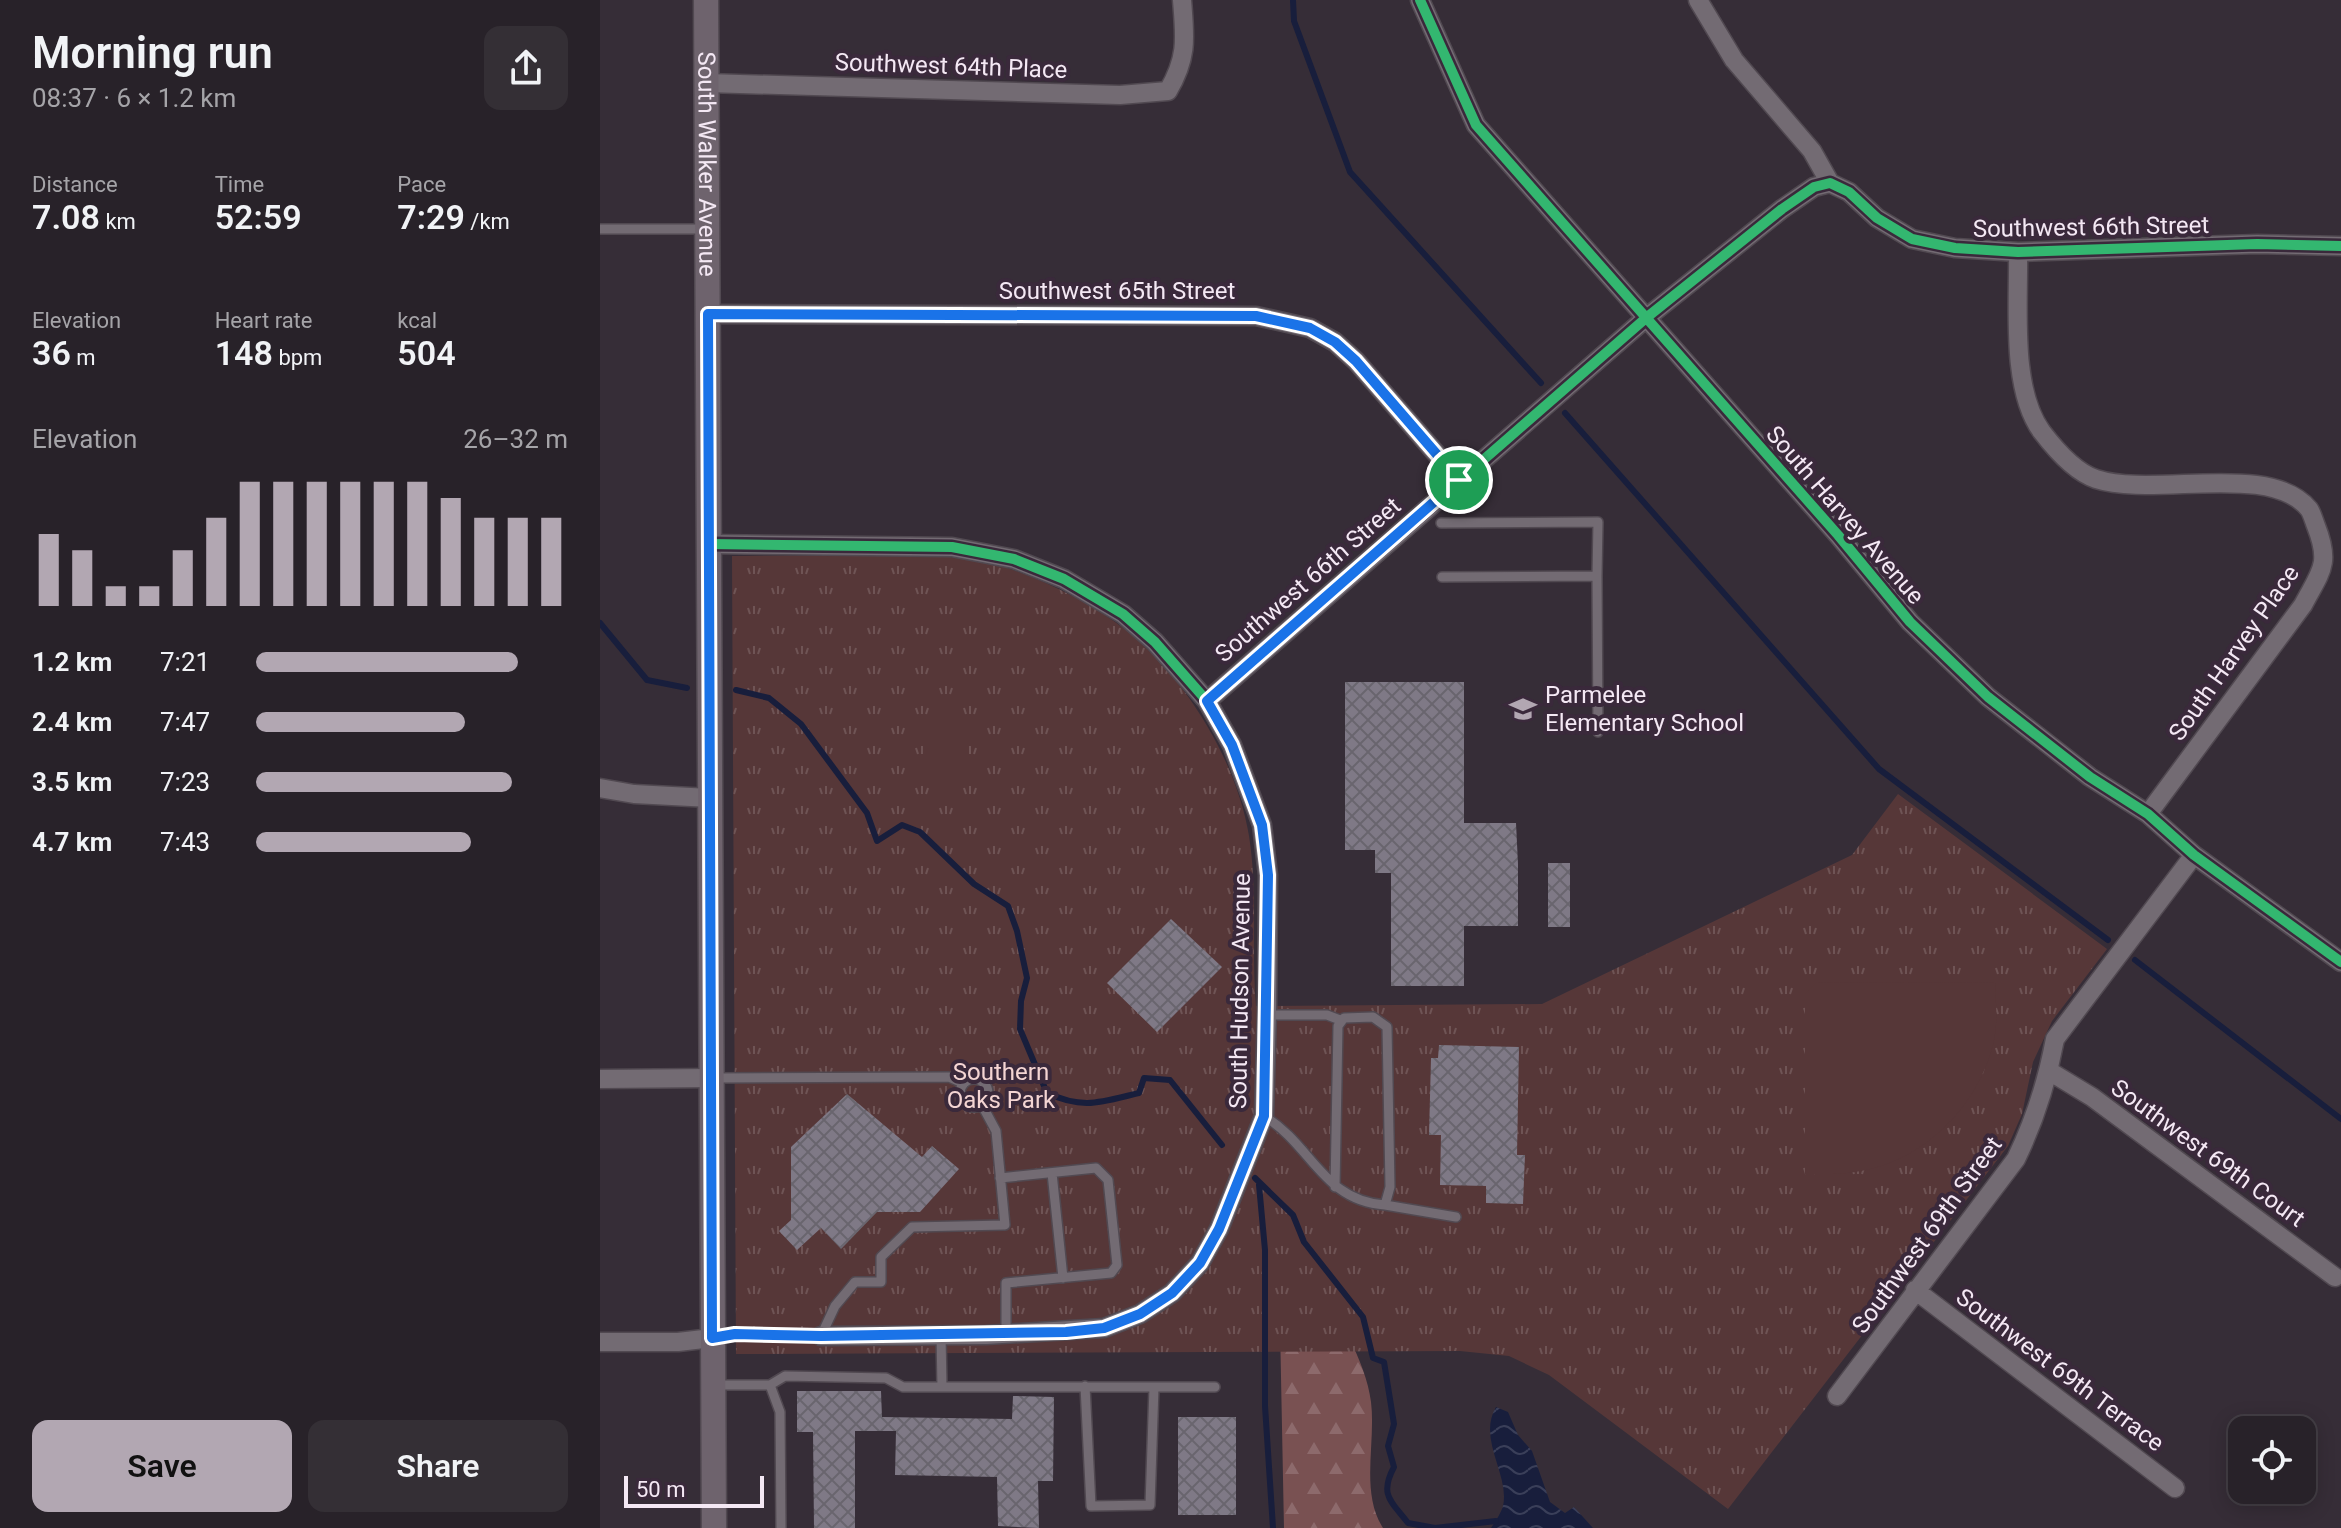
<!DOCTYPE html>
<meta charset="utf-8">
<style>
body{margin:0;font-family:Roboto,sans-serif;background:#342f35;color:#f1f3f6;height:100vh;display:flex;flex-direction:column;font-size:30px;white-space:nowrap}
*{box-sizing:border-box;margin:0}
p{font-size:26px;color:#a5a4a8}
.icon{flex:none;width:44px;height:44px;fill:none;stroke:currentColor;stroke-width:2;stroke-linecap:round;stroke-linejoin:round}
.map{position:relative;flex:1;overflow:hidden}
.side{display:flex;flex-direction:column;background:#282229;width:600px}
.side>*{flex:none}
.fabs{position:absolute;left:1628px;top:1416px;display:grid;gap:16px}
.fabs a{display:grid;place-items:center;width:88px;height:88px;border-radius:16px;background:#282229;box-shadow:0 4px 20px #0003,0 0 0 2px #443f46;font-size:40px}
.scale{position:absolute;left:24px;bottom:20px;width:140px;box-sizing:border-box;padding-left:8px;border:4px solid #f4e8f4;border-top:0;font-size:22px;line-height:28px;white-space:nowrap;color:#f4e8f4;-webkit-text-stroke:6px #3a293b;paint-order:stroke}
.pin{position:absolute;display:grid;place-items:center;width:68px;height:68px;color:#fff;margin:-34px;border:4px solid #fff;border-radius:50%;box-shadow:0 2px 8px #0007}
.round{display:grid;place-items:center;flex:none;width:84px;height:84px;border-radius:16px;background:#342f35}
.overview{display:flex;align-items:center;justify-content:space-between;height:136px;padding:0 32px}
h1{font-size:44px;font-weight:600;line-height:60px}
.metrics{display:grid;grid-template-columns:repeat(3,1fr);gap:12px;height:136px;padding:8px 32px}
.metrics div{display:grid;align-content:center}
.metrics b{font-size:34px;font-weight:600}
.metrics small{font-size:22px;font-weight:400}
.metrics p{font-size:22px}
.chart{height:224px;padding:16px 32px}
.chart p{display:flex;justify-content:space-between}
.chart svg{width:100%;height:144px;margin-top:8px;stroke:#b2a7b2;stroke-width:6}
.cta{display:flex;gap:16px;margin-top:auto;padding:16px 32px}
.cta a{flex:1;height:92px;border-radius:16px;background:#b2a7b2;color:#111;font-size:32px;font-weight:600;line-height:92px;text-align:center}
.cta a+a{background:#342f35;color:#f1f3f6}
ul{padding:0 32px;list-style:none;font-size:26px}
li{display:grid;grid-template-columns:128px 96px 1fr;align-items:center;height:60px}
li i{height:20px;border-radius:10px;background:#b2a7b2}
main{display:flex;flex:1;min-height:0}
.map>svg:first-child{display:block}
.forest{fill:url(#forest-firs)}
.park{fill:url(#park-tufts)}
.pitch{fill:#563738}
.water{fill:url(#water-waves)}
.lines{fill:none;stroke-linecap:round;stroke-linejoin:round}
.stream{stroke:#181e3c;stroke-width:6}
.building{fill:url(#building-cross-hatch)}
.service-casing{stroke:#514951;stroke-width:12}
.minor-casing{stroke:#514951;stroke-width:21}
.secondary-casing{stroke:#514951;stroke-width:27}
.service{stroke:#736b73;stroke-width:9}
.minor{stroke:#736b73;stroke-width:18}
.secondary{stroke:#6e636d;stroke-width:24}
.cycleway-casing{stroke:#3a293b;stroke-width:15}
.cycleway{stroke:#33b770;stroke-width:10}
.route-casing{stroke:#fff;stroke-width:16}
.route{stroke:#1a73e8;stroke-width:10}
.labels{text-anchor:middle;stroke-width:8;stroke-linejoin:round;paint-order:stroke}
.street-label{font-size:24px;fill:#f4e8f4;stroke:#3a293b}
.poi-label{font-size:24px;fill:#f4e8f4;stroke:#3a293b;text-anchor:start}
.park-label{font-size:24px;fill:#f4d5d3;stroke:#3a293b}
</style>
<main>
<section class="side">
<div class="overview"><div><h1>Morning run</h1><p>08:37 · 6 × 1.2 km</p></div><a class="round"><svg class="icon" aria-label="share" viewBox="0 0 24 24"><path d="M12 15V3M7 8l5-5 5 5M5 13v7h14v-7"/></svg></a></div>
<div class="metrics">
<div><p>Distance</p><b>7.08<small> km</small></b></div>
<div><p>Time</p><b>52:59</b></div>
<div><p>Pace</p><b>7:29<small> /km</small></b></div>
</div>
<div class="metrics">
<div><p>Elevation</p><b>36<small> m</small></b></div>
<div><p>Heart rate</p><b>148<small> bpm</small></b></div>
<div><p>kcal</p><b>504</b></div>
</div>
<div class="chart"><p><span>Elevation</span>26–32 m</p>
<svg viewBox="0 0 160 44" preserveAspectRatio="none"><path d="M5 44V22M15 44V27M25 44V38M35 44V38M45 44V27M55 44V17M65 44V6M75 44V6M85 44V6M95 44V6M105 44V6M115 44V6M125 44V11M135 44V17M145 44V17M155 44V17"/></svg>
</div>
<ul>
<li><b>1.2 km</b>7:21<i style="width:84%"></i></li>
<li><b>2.4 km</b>7:47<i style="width:67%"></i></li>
<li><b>3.5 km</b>7:23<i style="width:82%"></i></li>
<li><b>4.7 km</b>7:43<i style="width:69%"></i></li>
</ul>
<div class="cta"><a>Save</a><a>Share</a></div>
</section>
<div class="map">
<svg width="1741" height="1528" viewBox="0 0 1741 1528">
<defs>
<pattern id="forest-firs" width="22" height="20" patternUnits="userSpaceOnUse" patternTransform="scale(2)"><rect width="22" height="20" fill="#795152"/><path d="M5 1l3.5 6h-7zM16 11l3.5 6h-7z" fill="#8d6a6c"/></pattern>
<pattern id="park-tufts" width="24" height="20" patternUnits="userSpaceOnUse" patternTransform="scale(2)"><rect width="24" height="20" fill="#563738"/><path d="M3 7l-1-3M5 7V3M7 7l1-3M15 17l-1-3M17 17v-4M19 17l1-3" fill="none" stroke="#6f5455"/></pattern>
<pattern id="water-waves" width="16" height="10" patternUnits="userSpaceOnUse" patternTransform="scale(2)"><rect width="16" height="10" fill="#181e3c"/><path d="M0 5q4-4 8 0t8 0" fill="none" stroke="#3a3f59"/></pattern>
<pattern id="building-cross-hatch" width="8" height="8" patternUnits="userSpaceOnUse" patternTransform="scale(2)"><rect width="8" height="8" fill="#7f7986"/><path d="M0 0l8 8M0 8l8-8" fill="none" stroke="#69656e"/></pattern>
</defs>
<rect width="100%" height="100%" fill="#362d37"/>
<path class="forest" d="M 678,1224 C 709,1274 764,1344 771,1402 C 776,1443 760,1492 783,1528 L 684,1528 Z"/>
<path class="park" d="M 332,555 C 355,558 382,559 404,567 C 447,581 491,603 527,631 C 586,678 637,762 649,836 C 658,893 651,949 656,1006 L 942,1004 L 1252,855 L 1298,794 L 1507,949 L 1452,1021 L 1433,1062 L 1422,1114 L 1408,1146 L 1128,1509 L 949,1375 L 909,1356 L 860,1351 L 136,1354 L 132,556 Z"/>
<path class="pitch" d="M 325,716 L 369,716 L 369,780 L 325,780 Z
M 1217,982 L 1395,983 C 1396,1003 1398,1025 1393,1045 C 1377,1107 1324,1160 1261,1171 C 1242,1175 1223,1174 1205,1174 L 1205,994 Z"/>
<path class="water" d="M 896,1407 L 908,1412 L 918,1435 L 932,1451 L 950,1502 L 965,1513 L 974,1507 L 993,1528 L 891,1528 C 895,1522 901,1513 903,1506 C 910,1475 877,1439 896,1407 Z"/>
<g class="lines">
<path class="stream" d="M 693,0 L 694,21 L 750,172 L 941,383
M 965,413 L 1279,769 L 1508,940
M 0,623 L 47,680 L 87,688
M 136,690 L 169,698 L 201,724 L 267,813 L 277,841 L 302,825 L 320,832 L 374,884 L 408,906 L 417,931 L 427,978 L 421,1001 L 420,1029 L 447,1093 C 484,1110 501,1102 539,1093 L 544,1078 L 570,1080 L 622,1145
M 1535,960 L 1741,1119
M 655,1178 L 693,1215 L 704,1242 L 763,1317 L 773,1358 L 784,1362 L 794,1424 L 788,1446 L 794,1467 C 779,1495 791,1501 808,1523 L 835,1528 L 896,1521
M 659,1185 L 665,1250 L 665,1406 L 673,1528"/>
</g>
<path class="building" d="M 745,682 L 864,682 L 864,823 L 916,823 L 918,864 L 918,926 L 864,926 L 864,986 L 791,986 L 791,873 L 775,873 L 775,850 L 745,850 Z
M 948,863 L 970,863 L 970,927 L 948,927 Z
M 571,919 L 622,967 L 557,1032 L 507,983 Z
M 839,1045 L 919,1047 L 917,1155 L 925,1155 L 923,1204 L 886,1203 L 886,1186 L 840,1185 L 841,1135 L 829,1135 L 831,1058 L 838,1058 Z
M 247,1094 L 322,1157 L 332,1146 L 359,1169 L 320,1212 L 277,1212 L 241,1249 L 221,1228 L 197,1250 L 179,1231 L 191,1220 L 191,1147 Z
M 197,1391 L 281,1391 L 282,1417 L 412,1419 L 413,1396 L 454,1397 L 453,1481 L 438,1481 L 439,1528 L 398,1526 L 397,1477 L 295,1475 L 296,1431 L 255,1431 L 255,1528 L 214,1528 L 213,1432 L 197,1432 Z
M 578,1417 L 636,1417 L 636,1515 L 578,1515 Z"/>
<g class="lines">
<g class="service-casing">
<path id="service" d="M 0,229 L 105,229
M 841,523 L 998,522 L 997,576 L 842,577
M 997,576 L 998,732
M 667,1015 L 727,1015 L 740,1020
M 115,1078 L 349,1077 L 363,1083
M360 1093a14 14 0 1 1 28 0a14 14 0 1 1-28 0Z
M 664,1116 C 712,1145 723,1201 785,1205 L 790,1187 L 787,1027 L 773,1017 L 744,1018 L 738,1026 L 735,1187
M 452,1173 L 463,1278
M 400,1178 L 496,1168 L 508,1180 L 517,1265 L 511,1273 L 406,1283 L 406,1334
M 785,1205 L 856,1217
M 341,1335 L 342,1387
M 116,1337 L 135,1334 L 221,1336 L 235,1306 L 255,1282 L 281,1282 L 281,1257 L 312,1227 L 405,1225 L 396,1131 L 382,1105
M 116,1385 L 170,1385 L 185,1376 L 286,1378 L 303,1387 L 615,1387
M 170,1385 L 180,1412 L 181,1528
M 485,1386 L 491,1506 L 550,1505 L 554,1387"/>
</g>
<g class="minor-casing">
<path id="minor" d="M 820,0 L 876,125 L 1238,535 L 1310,622 L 1388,697 L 1490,777 L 1548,814 L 1594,855 L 1741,962
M 1098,0 L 1134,60 L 1212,151 L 1230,183
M 107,83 L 520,95 L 568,91 C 588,57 585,38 582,0
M 1418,252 C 1419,304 1410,389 1442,432 C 1455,449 1475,472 1496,479 C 1554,498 1670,461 1709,509 C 1712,513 1714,521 1716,526 C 1731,564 1721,571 1703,605 L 1548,814
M 108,314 L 656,316 L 710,328 L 735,342 L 756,361 L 859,480
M 109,544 L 352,547 L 414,559 L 464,579 L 523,614 L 555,642 L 607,701 L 1046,318 L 1182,209 L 1214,187 L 1230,183 L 1249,192 L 1277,218 L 1312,239 L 1355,248 L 1418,252 L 1657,244 L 1741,246
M 0,788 L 34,794 L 110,798
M 1449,1071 L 1492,1097 L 1735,1277
M 0,1079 L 112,1078
M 1315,1290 L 1575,1488
M 221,1336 L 386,1335 L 504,1328 L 540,1314 L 572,1293 L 600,1263 L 619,1229 L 664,1116 L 667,1011 L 668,875 L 662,825 L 632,745 L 607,701
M 0,1342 L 78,1342 L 112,1338
M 1237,1396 L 1416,1159 C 1435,1120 1447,1082 1455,1039 L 1594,855"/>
</g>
<g class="secondary-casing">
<g id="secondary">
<path id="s1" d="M 106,0 L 114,1528"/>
</g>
</g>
<use href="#service" class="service"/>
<use href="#minor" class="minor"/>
<use href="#secondary" class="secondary"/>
<g class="cycleway-casing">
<path id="cycleway" d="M 820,0 L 876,125 L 1238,535 L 1310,622 L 1388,697 L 1490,777 L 1548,814 L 1594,855 L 1741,962
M 109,544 L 352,547 L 414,559 L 464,579 L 523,614 L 555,642 L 607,701 L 1046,318 L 1182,209 L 1214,187 L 1230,183 L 1249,192 L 1277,218 L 1312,239 L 1355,248 L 1418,252 L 1657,244 L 1741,246"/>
</g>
<use href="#cycleway" class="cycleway"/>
</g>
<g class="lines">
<g class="route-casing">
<path id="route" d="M 108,314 L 656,316 L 710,328 L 735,342 L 756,361 L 859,480 L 607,701 L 632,745 L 662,825 L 668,875 L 664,1116 L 619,1229 L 600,1263 L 572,1293 L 540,1314 L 504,1328 L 466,1332 L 221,1336 L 135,1334 L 112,1338 Z"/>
</g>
<use href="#route" class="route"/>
</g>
<defs>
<g id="school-bare" transform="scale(2.16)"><path d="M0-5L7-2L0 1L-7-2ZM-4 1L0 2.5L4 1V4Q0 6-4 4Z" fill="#b2a7b2" stroke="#3a293b" stroke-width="2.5" paint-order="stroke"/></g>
</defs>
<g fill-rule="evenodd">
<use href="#school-bare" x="923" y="709"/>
</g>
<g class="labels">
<g class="street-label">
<text transform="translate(351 66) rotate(2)" y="8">Southwest 64th Place</text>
<text dy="8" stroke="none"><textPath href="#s1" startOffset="164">South Walker Avenue</textPath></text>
<text transform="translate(1491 227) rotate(-1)" y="8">Southwest 66th Street</text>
<text x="517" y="299">Southwest 65th Street</text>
<text transform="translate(1245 515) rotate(49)" y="8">South Harvey Avenue</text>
<text transform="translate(708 580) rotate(-41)" y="8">Southwest 66th Street</text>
<text transform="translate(1634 653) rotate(-55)" y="8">South Harvey Place</text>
<text transform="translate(640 991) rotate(-89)" y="8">South Hudson Avenue</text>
<text transform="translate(1608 1153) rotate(36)" y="8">Southwest 69th Court</text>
<text transform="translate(1327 1235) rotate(-54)" y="8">Southwest 69th Street</text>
<text transform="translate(1460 1370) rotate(37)" y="8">Southwest 69th Terrace</text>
</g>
<g class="poi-label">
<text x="945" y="703">Parmelee<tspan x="945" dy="28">Elementary School</tspan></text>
</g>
<g class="park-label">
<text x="401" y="1080">Southern<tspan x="401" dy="28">Oaks Park</tspan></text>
</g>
</g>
</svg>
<div class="fabs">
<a><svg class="icon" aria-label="locate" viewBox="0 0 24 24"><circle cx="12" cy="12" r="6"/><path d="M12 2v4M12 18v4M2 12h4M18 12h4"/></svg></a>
</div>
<div class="scale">50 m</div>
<div class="pin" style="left:859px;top:480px;background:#1e9e55"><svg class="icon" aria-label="arrive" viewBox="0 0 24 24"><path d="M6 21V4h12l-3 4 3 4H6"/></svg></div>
</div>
</main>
